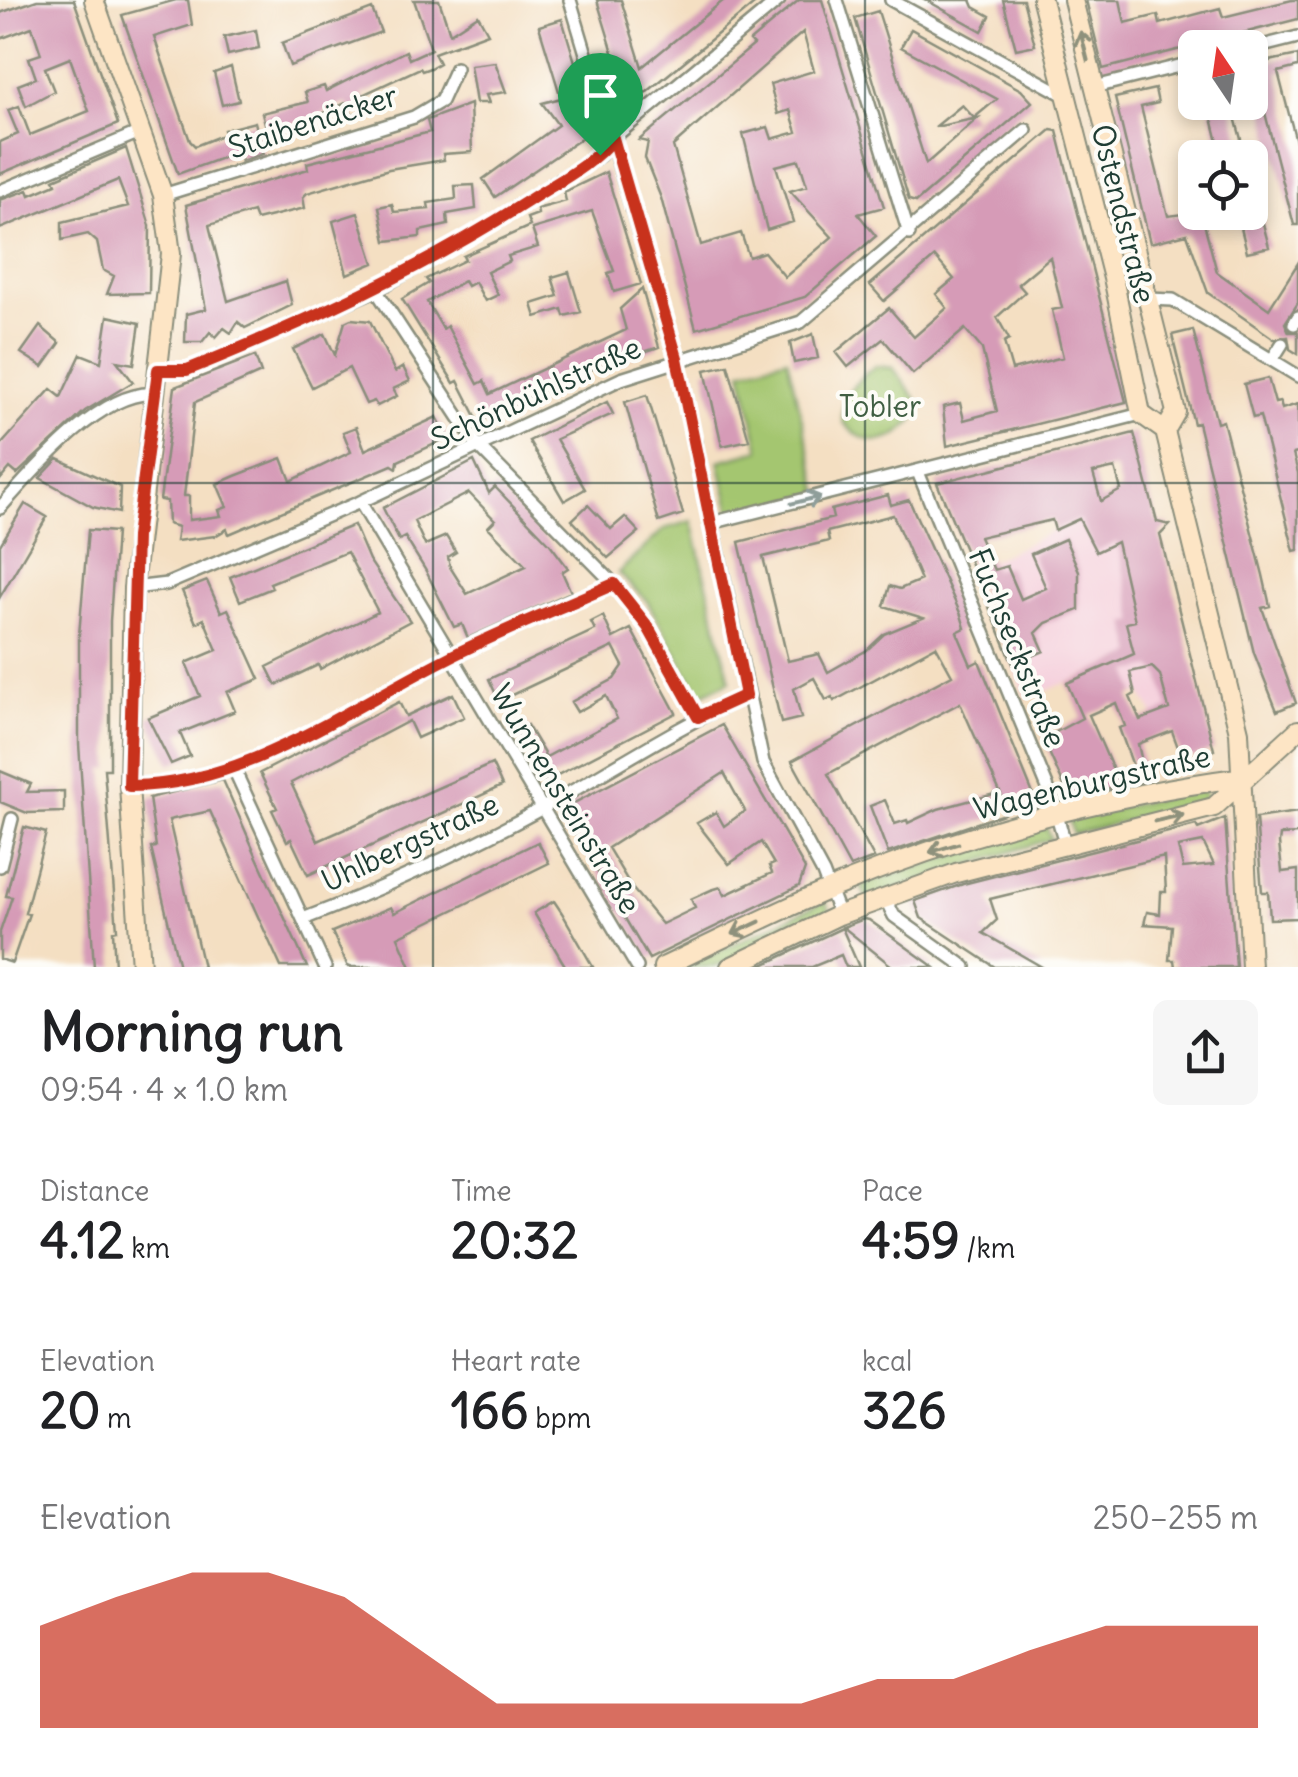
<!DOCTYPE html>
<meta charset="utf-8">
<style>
body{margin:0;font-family:Delius,sans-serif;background:#f6f6f6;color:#202124;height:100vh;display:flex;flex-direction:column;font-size:38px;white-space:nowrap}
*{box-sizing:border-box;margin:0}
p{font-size:32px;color:#757577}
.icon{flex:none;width:55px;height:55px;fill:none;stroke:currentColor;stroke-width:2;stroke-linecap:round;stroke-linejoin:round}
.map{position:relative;height:967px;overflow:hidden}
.drawer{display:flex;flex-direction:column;background:#fff;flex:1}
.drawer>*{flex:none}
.needle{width:65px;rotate:347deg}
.tools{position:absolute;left:1178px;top:30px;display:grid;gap:20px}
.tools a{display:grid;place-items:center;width:90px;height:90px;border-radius:15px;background:#fff;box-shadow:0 5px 15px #0003;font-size:50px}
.pin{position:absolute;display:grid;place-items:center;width:85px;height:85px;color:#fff;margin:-102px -42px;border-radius:50% 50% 50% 0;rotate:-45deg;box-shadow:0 0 10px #0007}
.pin .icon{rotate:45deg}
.round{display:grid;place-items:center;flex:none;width:105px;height:105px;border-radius:15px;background:#f6f6f6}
.head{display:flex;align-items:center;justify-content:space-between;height:170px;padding:0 40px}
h1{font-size:55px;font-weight:800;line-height:75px}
.metrics{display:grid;grid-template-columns:repeat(3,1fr);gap:15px;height:170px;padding:10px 40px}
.metrics div{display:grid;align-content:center}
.metrics b{font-size:50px;font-weight:800}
.metrics small{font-size:28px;font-weight:400}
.metrics p{font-size:28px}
.chart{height:280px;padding:20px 40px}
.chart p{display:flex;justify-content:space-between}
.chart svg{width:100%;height:180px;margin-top:10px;fill:#c8321e;opacity:.7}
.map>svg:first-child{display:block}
.built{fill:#f5cfdc}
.green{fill:#a4c66f;stroke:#628252;stroke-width:2.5}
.building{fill:#d69bb7;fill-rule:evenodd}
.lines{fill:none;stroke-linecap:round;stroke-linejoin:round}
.street-casing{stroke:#8a8e7b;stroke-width:16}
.secondary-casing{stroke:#8a8e7b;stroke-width:22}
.street{stroke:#fff;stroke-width:11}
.secondary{stroke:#fde5c5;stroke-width:18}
.oneway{stroke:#8e917c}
.oneway2{stroke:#8f9e9a}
.route-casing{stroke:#fff;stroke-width:20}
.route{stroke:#c8321e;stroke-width:12}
.grid{fill:none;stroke:#1f3d34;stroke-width:2.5;stroke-opacity:0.55}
.labels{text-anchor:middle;stroke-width:8;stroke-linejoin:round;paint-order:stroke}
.street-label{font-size:30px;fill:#1f3d34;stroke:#fdfcf7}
.park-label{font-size:30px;fill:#405f43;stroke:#fdfcf7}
</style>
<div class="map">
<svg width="1298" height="967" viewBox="0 0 1298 967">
<rect width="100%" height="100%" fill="#fdfcf7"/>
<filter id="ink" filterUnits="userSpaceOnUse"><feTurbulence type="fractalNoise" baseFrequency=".01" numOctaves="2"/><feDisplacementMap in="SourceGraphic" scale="20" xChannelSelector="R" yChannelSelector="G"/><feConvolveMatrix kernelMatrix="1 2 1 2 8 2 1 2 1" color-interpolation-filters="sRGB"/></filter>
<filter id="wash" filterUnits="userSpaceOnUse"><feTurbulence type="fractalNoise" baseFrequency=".0048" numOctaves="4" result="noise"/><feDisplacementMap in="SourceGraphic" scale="40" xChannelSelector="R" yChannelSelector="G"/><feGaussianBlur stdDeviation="2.25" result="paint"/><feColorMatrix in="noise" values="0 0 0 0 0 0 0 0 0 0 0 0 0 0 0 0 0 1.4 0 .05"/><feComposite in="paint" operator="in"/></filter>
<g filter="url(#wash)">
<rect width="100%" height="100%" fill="#f4dfc2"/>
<path class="built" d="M 1120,499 L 1166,561 L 1207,720 L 1164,731 L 1140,692 L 1135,695 L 1125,658 L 1027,699 L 972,570 Z"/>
<path class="green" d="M 787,358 L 820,494 L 731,513 L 719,461 L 760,450 L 742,371 Z
M 875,366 L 893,368 L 922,407 C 903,439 872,456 843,422 C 839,397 856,381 875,366 Z
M 692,521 L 730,681 L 700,695 L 647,601 L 618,573 L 664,529 Z
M 1203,788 L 1206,802 L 1073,834 L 1069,820 Z
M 1046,826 L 1051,839 L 866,898 L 861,885 Z
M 825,901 L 831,913 L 715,967 L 685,967 Z"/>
<g id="blocks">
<path class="building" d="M 37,0 L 74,0 L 118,124 L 0,174 L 0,142 L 18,134 L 8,110 L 19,106 L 30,135 L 89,111 L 70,58 L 45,68 L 54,91 L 26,106 L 18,85 L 36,78 L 29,58 L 41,54 L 32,27 L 0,39 L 0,13 Z
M 176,0 L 188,0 L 192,25 L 154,37 L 190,141 L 195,146 L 225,134 L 224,130 L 255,122 L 263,154 L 241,161 L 238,152 L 178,174 L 122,15 Z
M 414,0 L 439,0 L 450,33 L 478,15 L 488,33 L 434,53 L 439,63 L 430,68 L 422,71 L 420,68 L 362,95 L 368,107 L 352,115 L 346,103 L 309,120 L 267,130 L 262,113 L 308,102 L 305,92 L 324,86 L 326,91 L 406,51 L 409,59 L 431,49 Z
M 597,0 L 621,0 L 642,67 L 724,0 L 759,0 L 647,92 L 627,98 Z
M 799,0 L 822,0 L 884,207 L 858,214 L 876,236 L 805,297 L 696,329 L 661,198 L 645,158 L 648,142 L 639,140 L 754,45 L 750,41 ZM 803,32 L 814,71 L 770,84 L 778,114 L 790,110 L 797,132 L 772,139 L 768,127 L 743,134 L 767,230 L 793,222 L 776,166 L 799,160 L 807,186 L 790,191 L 832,237 L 785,277 L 764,252 L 749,257 L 741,233 L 701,245 L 673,146 Z
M 926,0 L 971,0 L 974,7 L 990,16 L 982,31 Z
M 1003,0 L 1023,0 L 1035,45 L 1016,49 Z
M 1086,0 L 1120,0 L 1125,23 L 1158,15 L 1160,24 L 1220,8 L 1223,17 L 1292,0 L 1298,0 L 1298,19 L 1103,69 Z
M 372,9 L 381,32 L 290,66 L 282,43 Z
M 878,11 L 926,164 L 978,118 L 935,127 L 962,105 L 974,118 L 997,99 L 901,47 L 911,29 L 1021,90 L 1032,102 L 916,202 L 909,200 L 855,18 Z
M 562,19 L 584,92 L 577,93 L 588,109 L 594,130 L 495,197 L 483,179 L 558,125 L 542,103 L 561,98 L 539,26 Z
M 256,30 L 259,48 L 228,55 L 224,37 Z
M 1298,55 L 1298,67 L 1278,72 L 1298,149 L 1298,225 L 1294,225 L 1256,78 L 1250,80 L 1250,65 Z
M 495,62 L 506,92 L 486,95 L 489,103 L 476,103 L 470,65 Z
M 231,67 L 239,101 L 222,105 L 214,73 Z
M 1155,89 L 1158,103 L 1141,107 L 1168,216 L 1201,212 L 1217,272 L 1269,309 L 1298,263 L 1298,303 L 1285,323 L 1289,332 L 1298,332 L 1298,354 L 1290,349 L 1288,337 L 1274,339 L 1208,293 L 1187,234 L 1150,243 L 1115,98 Z
M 1208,102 L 1231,102 L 1246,158 L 1222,158 Z
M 470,104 L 472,152 L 443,154 L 444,160 L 389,169 L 307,193 L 303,197 L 305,208 L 256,220 L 253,212 L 209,225 L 228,301 L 286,281 L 292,305 L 245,328 L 238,322 L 231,333 L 224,328 L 216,337 L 210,332 L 202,342 L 185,342 L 186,314 L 206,309 L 186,205 L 308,169 L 307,163 L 430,132 L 427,120 Z
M 1051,130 L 1057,131 L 1126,402 L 947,446 L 943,407 L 960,403 L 964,420 L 997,411 L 982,349 L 965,329 L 913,374 L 883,339 L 848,367 L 836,352 L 889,308 L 914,337 L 947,308 L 936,294 L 954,279 L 935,257 L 884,301 L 870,285 ZM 1050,257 L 1062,308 L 1052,310 L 1063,357 L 1012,370 L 1004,342 L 1009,339 L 997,317 L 1025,292 L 1018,284 Z
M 126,148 L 150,226 L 149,293 L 107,294 L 114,276 L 103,270 L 97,242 L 88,234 L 62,240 L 62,222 L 128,206 L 118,180 L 0,229 L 0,200 L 28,190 L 30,195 L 56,184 L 54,179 Z
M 606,172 L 641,284 L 614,292 L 608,273 L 614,271 L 592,211 L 532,229 L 538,247 L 508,256 L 510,261 L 487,272 L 498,295 L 485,301 L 475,282 L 467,286 L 464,281 L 427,302 L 443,329 L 447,326 L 478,384 L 484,381 L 490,394 L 626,330 L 620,309 L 642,289 L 659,347 L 569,377 L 479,422 L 458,381 L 454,383 L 402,299 L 429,283 L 426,279 L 465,260 L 463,256 L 530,226 L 527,218 L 538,214 L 537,209 L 566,201 L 564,192 Z
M 474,185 L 476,209 L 447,214 L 448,225 L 420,231 L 420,237 L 386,241 L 379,207 L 392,204 L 394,212 L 429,209 L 428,203 L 456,199 L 455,186 Z
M 1254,188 L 1269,247 L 1247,252 L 1237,212 L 1250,212 L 1250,189 Z
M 358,213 L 374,263 L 347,274 L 333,221 Z
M 569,272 L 581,312 L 564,316 L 562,309 L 536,317 L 532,304 L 558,296 L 552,277 Z
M 108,316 L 140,323 L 134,364 L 117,361 L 133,382 L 85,411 L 17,474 L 10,468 L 0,480 L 0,446 L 51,389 L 61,397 L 81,354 L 101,362 Z
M 351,319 L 370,321 L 395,372 L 403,367 L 410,381 L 393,389 L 397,396 L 377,406 L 374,401 L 366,404 L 349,368 L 312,387 L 293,349 L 325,334 L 335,355 L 345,322 Z
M 40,326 L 60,343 L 43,367 L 21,353 Z
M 1193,330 L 1217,423 L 1223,421 L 1263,575 L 1270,606 L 1262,608 L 1296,703 L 1277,711 L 1254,653 L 1198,423 L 1194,424 L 1172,335 Z
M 813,334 L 818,358 L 794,363 L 790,343 Z
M 255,356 L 261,373 L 195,402 L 184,496 L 189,496 L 189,520 L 221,516 L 219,510 L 227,507 L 217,484 L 235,476 L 282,458 L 291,481 L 351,452 L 343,432 L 356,427 L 365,450 L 437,417 L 448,438 L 398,461 L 397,468 L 392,465 L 229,534 L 227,529 L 215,536 L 176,541 L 178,527 L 168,524 L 167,501 L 160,500 L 175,387 Z
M 728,365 L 749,440 L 722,446 L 705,370 Z
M 1268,378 L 1275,403 L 1280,402 L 1282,409 L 1298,404 L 1298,453 L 1293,454 L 1298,473 L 1298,550 L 1294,551 L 1260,416 L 1253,418 L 1244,384 Z
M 647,395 L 683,514 L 659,522 L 625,402 Z
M 607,402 L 613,414 L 556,439 L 585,489 L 564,501 L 529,441 Z
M 1134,433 L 1157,522 L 1170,525 L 1160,535 L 1214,750 L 1183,761 L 1172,731 L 1138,744 L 1146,780 L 1139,782 L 1119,728 L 1125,726 L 1116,703 L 1089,715 L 1120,786 L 1069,797 L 1043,739 L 1082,718 L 1067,683 L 1134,654 L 1126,623 L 1135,621 L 1117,542 L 1096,552 L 1079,519 L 1055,530 L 1052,520 L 979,537 L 994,570 L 1007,566 L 1021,599 L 1046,588 L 1031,554 L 1065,539 L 1079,571 L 1079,610 L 1046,623 L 1036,633 L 1044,651 L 1013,664 L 937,483 ZM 1115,468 L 1121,490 L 1101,501 L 1093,473 ZM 1152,667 L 1160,675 L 1169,709 L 1140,720 L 1130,697 L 1135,694 L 1130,672 Z
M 58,459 L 120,487 L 119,513 L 93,507 L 40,478 Z
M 474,461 L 489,493 L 495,487 L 550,544 L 568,568 L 562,572 L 571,592 L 468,638 L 462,624 L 454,627 L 426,571 L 405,537 L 399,540 L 383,508 ZM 469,493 L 495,520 L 488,527 L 526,566 L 467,594 L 450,567 L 448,557 L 456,552 L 446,536 L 425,545 L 414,521 Z
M 888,495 L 891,505 L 909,500 L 961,615 L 965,628 L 957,632 L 971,665 L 979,661 L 1033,794 L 1004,801 L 960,703 L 828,774 L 874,858 L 850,867 L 792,761 L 952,675 L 936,646 L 834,701 L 832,697 L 826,700 L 814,678 L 794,689 L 801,718 L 781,723 L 739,542 L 833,518 L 831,510 ZM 893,515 L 921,580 L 900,589 L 890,586 L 884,606 L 923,618 L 884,634 L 867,650 L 828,672 L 819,654 L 788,661 L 763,557 L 829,541 L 827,532 Z
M 25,504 L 47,517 L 0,597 L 0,545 Z
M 588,505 L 611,529 L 625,517 L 639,532 L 608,558 L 572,520 Z
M 354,525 L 369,560 L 410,621 L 320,669 L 318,665 L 276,685 L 267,667 L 378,612 L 347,552 L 270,583 L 272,588 L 240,601 L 230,577 Z
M 88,530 L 116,532 L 110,621 L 110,769 L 104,769 L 117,930 L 113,931 L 115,967 L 94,967 L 79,744 L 79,635 Z
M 207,581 L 221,612 L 228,609 L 260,679 L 227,692 L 235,711 L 180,733 L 190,756 L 171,764 L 148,718 L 200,696 L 186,663 L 217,650 L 204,619 L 196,623 L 182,591 Z
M 603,616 L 613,638 L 631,629 L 676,713 L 544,782 L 517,731 L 527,725 L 546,757 L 617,719 L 606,696 L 577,712 L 571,702 L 614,679 L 623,666 L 613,647 L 499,701 L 489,679 L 595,630 L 591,622 Z
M 453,694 L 464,717 L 417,738 L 409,721 L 291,783 L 318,841 L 492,764 L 502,786 L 308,875 L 291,839 L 287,841 L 272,810 L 277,808 L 260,773 L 399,702 L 406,716 Z
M 722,725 L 805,869 L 799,886 L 649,959 L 561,810 ZM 724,773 L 745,811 L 724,826 L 716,812 L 697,823 L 729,864 L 761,842 L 774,864 L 769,866 L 772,873 L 725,895 L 721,887 L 711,890 L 691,899 L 695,908 L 662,924 L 632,888 L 608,848 Z
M 0,771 L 31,784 L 27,792 L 64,791 L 64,812 L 27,813 L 0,802 Z
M 223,780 L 256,855 L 307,967 L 281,967 L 210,811 L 169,820 L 203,967 L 179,967 L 151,848 L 156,847 L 149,798 Z
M 998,793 L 1004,814 L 888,853 L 870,806 L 885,800 L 895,824 L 907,820 L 908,823 L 938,809 Z
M 1298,812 L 1298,834 L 1280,835 L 1279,843 L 1282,872 L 1298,870 L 1298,918 L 1270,919 L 1268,892 L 1262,892 L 1256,818 Z
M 1225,818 L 1236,967 L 1175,967 L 1174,960 L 1169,960 L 1172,926 L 1144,924 L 1147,912 L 1160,914 L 1161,892 L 1166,892 L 1164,857 L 990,899 L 997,920 L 983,933 L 1042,967 L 995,967 L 921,918 L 915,901 L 963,884 L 1196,825 L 1198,829 ZM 1203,842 L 1214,865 L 1183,868 L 1178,847 Z
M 24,827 L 46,833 L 25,913 L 29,914 L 12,963 L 0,959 L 0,932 L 12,897 L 6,896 Z
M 538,842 L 549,863 L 398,937 L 411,967 L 348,967 L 332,932 L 391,907 L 394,913 Z
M 554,901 L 562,913 L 593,967 L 566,967 L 561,959 L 534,913 Z
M 864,919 L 869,920 L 934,967 L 893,967 L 843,927 Z
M 842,928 L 859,967 L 846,967 L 841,955 L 812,967 L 759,967 Z"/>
</g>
</g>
<g filter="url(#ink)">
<use href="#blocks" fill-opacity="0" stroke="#8a8e7b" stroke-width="2.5"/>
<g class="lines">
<g class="street-casing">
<path id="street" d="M 570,0 L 677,359 L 763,762 L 823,873 L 839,915
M 837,0 L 909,234
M 891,0 L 1066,96
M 1250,49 L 1298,37
M 1095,87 L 1195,62
M 0,191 L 140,132
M 163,195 L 414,117 L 441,101 L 456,68
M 376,290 L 478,446 L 614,584 L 648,627 L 699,717
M 1148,299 L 1173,300 L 1298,376
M 1294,324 L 1298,317
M 1272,360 L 1282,344
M 157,370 L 187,370 L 376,290 L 497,220 L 600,155 L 613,138 L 779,0
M 918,472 L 1052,798 L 1065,843
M 360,502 L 637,967
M 0,508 C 33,471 101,390 154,394
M 711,523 L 1141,414
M 133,588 L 167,584 L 360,502 L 621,379 L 801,322 L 1026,130
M 233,767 L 325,967
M 129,785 C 243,788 348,708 446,659 C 500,631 558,609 614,584
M 0,866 L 12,819
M 885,898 L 894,916 L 965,967
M 303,919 C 384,888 462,852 539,810 C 608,772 674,728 746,695"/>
</g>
<g class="secondary-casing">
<path id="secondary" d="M 94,0 L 163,195 L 171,254 L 133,588 L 129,785 L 141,967
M 1042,0 L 1114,282 L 1141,414 L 1165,431 L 1239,732 L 1251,967
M 1073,0 L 1176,412 L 1165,431
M 663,967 C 718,941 773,913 830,889 C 959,835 1105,795 1244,777
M 730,967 L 839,915 L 956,873 L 1214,807 L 1298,730"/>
</g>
<use href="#street" class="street"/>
<use href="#secondary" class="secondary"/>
</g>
<defs><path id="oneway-shaft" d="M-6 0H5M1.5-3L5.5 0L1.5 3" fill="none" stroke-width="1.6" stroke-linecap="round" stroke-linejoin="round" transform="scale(2.5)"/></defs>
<g class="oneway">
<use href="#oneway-shaft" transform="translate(1084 46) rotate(-104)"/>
<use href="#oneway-shaft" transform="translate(1169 818) rotate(-13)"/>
<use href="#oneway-shaft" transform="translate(944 848) rotate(163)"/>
<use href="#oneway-shaft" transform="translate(746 928) rotate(155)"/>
</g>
<use class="oneway2" href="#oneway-shaft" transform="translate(806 500) rotate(-14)"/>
</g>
<g class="lines" filter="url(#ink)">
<g class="route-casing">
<path id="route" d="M 613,138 L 677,358 L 746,695 L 698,717 L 648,627 L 614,584 C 558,609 500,631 446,659 C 348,708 243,787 129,786 L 136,537 L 158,370 L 187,370 C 306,322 419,271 528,201 C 557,182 591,166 613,138 Z"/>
</g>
<use href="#route" class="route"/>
</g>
<path class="grid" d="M 433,0 L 433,967M 865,0 L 865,967M 0,483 L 1298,483"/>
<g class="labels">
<g class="street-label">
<text transform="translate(313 122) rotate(-18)" y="10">Staibenäcker</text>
<text transform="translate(1123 214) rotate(76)" y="10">Ostendstraße</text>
<text transform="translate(536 394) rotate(-25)" y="10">Schönbühlstraße</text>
<text transform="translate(1017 648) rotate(68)" y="10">Fuchseckstraße</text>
<text transform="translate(1092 783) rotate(-13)" y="10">Wagenburgstraße</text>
<text transform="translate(565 799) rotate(59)" y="10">Wunnensteinstraße</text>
<text transform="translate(410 843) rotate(-25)" y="10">Uhlbergstraße</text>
</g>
<g class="park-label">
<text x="880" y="417">Tobler</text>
</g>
</g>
</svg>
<div class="tools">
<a><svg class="needle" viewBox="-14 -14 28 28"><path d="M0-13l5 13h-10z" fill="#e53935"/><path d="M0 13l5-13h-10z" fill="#757577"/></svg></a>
<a><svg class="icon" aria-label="locate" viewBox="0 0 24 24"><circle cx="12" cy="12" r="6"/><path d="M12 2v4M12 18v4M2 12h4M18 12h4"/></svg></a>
</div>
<div class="pin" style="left:600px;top:155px;background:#1e9e55"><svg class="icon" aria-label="arrive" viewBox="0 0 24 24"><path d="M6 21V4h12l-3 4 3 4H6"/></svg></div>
</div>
<section class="drawer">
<div class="head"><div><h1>Morning run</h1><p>09:54 · 4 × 1.0 km</p></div><a class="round"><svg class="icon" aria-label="share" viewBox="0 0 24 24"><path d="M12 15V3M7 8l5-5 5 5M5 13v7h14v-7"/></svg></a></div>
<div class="metrics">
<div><p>Distance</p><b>4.12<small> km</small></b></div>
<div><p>Time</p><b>20:32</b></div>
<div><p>Pace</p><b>4:59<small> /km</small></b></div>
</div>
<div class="metrics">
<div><p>Elevation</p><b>20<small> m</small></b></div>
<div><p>Heart rate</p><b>166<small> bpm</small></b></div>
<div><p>kcal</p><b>326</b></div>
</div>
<div class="chart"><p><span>Elevation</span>250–255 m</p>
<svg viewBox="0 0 160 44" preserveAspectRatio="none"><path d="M0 44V19L10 12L20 6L30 6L40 12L50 25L60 38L70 38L80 38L90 38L100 38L110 32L120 32L130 25L140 19L150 19L160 19V44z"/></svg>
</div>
</section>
